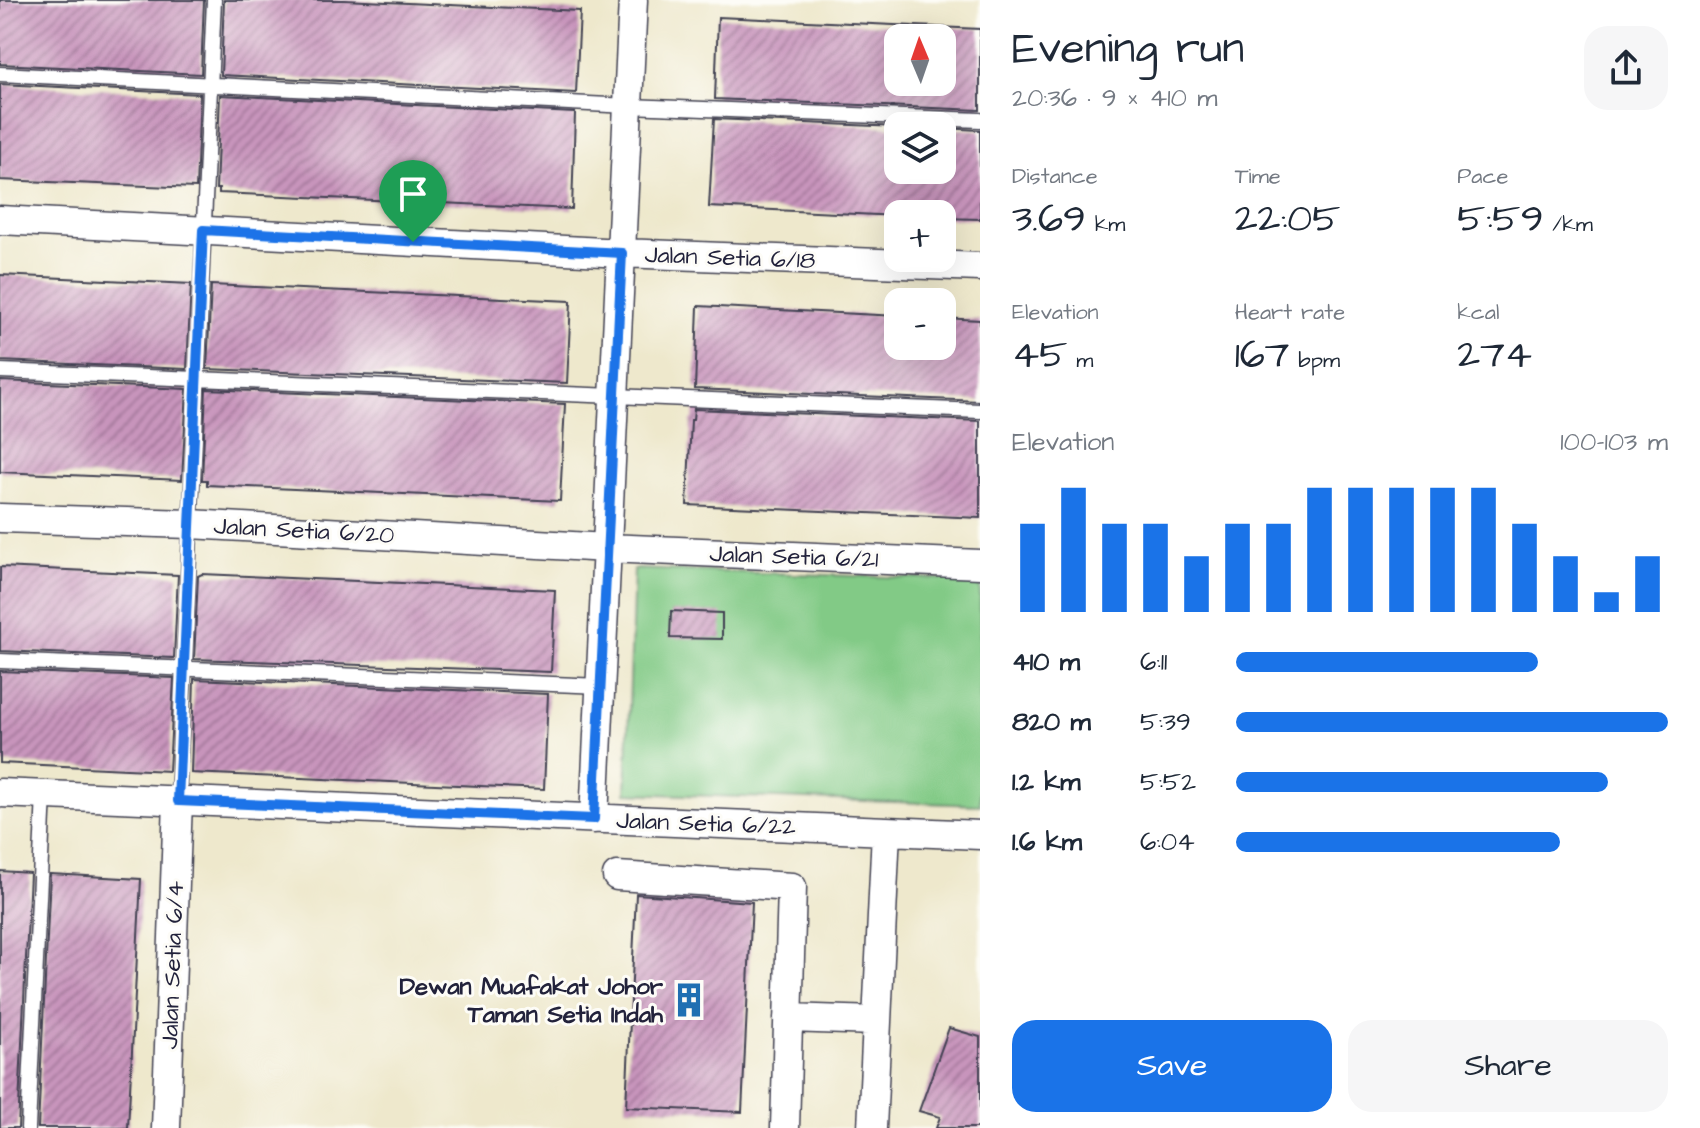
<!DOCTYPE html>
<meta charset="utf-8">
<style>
body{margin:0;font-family:"Architects Daughter",sans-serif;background:#f6f6f7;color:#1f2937;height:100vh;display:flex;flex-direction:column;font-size:30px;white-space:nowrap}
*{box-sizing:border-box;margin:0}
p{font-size:26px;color:#747a83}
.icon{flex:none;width:44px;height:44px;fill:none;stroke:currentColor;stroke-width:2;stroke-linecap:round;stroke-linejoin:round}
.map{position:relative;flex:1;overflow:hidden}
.sheet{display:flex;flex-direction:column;background:#fff;width:720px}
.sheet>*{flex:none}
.needle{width:52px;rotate:358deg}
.buttons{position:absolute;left:884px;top:24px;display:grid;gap:16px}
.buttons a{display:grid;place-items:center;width:72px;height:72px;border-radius:16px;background:#fff;box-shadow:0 8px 32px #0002;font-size:40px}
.pin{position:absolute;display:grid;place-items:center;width:68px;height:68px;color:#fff;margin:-82px -34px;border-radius:50% 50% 50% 0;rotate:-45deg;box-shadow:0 0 8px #0007}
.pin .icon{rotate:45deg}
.round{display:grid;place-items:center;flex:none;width:84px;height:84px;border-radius:24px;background:#f6f6f7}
.headline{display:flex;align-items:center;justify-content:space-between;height:136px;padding:0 32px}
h1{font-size:44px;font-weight:600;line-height:60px}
.figures{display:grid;grid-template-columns:repeat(3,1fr);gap:12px;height:136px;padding:8px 32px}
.figures div{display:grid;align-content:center}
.figures b{font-size:40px;font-weight:600}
.figures small{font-size:22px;font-weight:400}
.figures p{font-size:22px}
.chart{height:224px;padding:16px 32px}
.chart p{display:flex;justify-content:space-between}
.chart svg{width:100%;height:144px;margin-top:8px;stroke:#1a73e8;stroke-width:6}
.primary-button{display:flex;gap:16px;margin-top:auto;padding:16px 32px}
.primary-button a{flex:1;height:92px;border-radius:24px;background:#1a73e8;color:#fff;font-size:32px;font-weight:600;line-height:92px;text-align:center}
.primary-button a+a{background:#f6f6f7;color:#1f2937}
ul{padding:0 32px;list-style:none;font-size:26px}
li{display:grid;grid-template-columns:128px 96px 1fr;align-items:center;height:60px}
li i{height:20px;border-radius:10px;background:#1a73e8}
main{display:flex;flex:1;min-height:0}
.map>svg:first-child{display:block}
.green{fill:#82ca86;stroke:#527660;stroke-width:2}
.building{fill:url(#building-hatch);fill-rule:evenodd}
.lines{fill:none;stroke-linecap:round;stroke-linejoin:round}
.service-casing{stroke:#414051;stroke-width:17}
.minor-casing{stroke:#414051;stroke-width:31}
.service{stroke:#fff;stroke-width:14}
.minor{stroke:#fff;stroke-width:28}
.route-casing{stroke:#fff;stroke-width:16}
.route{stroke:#1a73e8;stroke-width:10}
.labels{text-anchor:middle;stroke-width:6;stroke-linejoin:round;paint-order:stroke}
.street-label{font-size:24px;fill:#22223b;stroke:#fdfcf7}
.poi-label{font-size:24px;font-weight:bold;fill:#22223b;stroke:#fdfcf7;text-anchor:end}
</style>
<main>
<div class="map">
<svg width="980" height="1128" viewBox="0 0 980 1128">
<defs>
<pattern id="building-hatch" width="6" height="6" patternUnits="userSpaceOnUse" patternTransform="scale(2)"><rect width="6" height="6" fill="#c894bc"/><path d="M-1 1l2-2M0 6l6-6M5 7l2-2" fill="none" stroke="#a2789a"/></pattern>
</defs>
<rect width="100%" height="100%" fill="#fdfcf7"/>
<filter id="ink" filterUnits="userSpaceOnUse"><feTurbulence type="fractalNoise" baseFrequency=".0125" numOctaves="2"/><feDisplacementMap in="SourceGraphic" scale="16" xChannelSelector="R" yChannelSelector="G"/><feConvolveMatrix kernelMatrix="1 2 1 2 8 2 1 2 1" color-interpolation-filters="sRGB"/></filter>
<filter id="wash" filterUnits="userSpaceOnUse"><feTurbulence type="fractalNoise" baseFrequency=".006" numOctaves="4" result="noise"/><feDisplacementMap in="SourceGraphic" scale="32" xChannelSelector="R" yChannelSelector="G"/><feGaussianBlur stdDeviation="1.8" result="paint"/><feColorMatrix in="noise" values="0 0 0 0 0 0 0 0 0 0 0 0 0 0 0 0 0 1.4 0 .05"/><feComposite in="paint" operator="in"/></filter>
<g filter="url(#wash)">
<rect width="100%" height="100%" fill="#eee8cc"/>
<path class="green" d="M 634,569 L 980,580 L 980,805 L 626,793 Z"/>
<g id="blocks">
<path class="building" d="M 0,0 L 204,0 L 201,74 L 0,64 Z
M 224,0 L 344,0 L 580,11 L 576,93 L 221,75 Z
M 718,17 L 980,29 L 980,110 L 715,99 ZM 898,38 L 942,38 L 942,82 L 898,82 Z
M 0,84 L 200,94 L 196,188 L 0,180 Z
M 220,95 L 575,113 L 572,209 L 219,193 L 219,189 L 216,189 Z
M 714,119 L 898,127 L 898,170 L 942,170 L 942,128 L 980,130 L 980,219 L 942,218 L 942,214 L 898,216 L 709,207 Z
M 0,275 L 191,284 L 187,369 L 0,361 Z
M 211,285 L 571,301 L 567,383 L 207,369 Z
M 698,306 L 898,316 L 898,346 L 942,346 L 942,318 L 980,320 L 980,401 L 695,389 Z
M 0,381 L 187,389 L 182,480 L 0,472 Z
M 206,389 L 565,404 L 560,501 L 207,485 L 207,480 L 202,480 Z
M 694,409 L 980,421 L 980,518 L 687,505 L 691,420 L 693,420 Z
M 0,567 L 178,575 L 174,658 L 0,651 Z
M 202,574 L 555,590 L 551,672 L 194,659 L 198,576 Z
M 671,611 L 722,613 L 722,639 L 670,638 Z
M 0,671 L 174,678 L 169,771 L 0,763 Z
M 194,679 L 548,694 L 544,789 L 191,773 Z
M 0,871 L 30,873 L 18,1128 L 0,1128 Z
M 50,874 L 141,879 L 128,1128 L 38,1128 Z
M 636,894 L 752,902 L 742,1112 L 626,1107 Z
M 949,1028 L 980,1037 L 980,1128 L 936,1128 L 940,1117 L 919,1111 Z"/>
</g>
</g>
<g filter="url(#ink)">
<use href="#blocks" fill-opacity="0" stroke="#414051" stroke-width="2"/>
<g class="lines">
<g class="service-casing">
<path id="service" d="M 0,74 L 629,106 L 980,120
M 0,371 L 980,411
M 0,661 L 601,686
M 178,801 L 214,0
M 28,1128 L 44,795"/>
</g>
<g class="minor-casing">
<path id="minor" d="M 0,220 L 622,253 L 980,267
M 0,518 L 190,524 L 607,548 L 980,564
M 0,793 L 980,835
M 594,819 L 633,0
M 617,876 L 792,887 L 785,1128
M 788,1018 L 876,1021
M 166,1128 L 178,801
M 872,1128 L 886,831"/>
</g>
<use href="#service" class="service"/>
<use href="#minor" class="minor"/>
</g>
</g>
<g class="lines" filter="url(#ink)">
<g class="route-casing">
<path id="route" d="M 203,230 L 622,253 L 594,819 L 178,801 Z"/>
</g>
<use href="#route" class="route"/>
</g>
<defs>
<g id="building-bare" transform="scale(2.76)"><path d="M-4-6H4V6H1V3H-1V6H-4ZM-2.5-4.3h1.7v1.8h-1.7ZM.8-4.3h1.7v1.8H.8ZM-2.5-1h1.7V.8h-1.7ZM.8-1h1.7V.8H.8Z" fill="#1f6fb2" stroke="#fdfcf7" stroke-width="2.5" paint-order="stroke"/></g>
</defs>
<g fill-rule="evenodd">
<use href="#building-bare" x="689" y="1000"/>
</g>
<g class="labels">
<g class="street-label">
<text transform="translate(730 257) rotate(2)" y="8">Jalan Setia 6/18</text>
<text transform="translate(304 530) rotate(3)" y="8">Jalan Setia 6/20</text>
<text transform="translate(794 556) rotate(2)" y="8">Jalan Setia 6/21</text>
<text transform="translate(706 823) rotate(2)" y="8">Jalan Setia 6/22</text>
<text transform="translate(172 965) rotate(-88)" y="8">Jalan Setia 6/4</text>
</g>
<g class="poi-label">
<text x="663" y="994">Dewan Muafakat Johor<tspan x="663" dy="28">Taman Setia Indah</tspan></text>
</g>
</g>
</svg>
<div class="buttons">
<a><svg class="needle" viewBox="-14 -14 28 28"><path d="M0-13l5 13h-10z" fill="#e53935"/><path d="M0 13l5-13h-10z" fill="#747a83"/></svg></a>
<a><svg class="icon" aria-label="layers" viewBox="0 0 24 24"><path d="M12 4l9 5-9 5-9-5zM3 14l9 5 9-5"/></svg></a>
<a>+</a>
<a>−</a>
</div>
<div class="pin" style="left:413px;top:242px;background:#1e9e55"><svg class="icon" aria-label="arrive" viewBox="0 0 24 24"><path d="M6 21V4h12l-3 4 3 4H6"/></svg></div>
</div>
<section class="sheet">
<div class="headline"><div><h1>Evening run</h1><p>20:36 · 9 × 410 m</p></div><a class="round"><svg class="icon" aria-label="share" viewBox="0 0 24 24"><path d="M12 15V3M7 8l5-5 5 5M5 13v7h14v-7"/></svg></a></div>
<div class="figures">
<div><p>Distance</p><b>3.69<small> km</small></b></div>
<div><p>Time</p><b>22:05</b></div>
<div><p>Pace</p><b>5:59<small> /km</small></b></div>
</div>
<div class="figures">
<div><p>Elevation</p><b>45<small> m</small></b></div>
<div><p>Heart rate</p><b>167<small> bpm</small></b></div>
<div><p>kcal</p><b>274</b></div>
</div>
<div class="chart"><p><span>Elevation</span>100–103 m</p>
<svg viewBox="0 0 160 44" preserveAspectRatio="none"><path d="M5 44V17M15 44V6M25 44V17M35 44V17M45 44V27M55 44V17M65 44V17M75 44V6M85 44V6M95 44V6M105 44V6M115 44V6M125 44V17M135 44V27M145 44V38M155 44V27"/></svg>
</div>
<ul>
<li><b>410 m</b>6:11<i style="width:70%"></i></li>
<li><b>820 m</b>5:39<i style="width:100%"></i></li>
<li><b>1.2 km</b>5:52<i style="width:86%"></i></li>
<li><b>1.6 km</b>6:04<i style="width:75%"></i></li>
</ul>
<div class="primary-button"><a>Save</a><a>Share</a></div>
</section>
</main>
